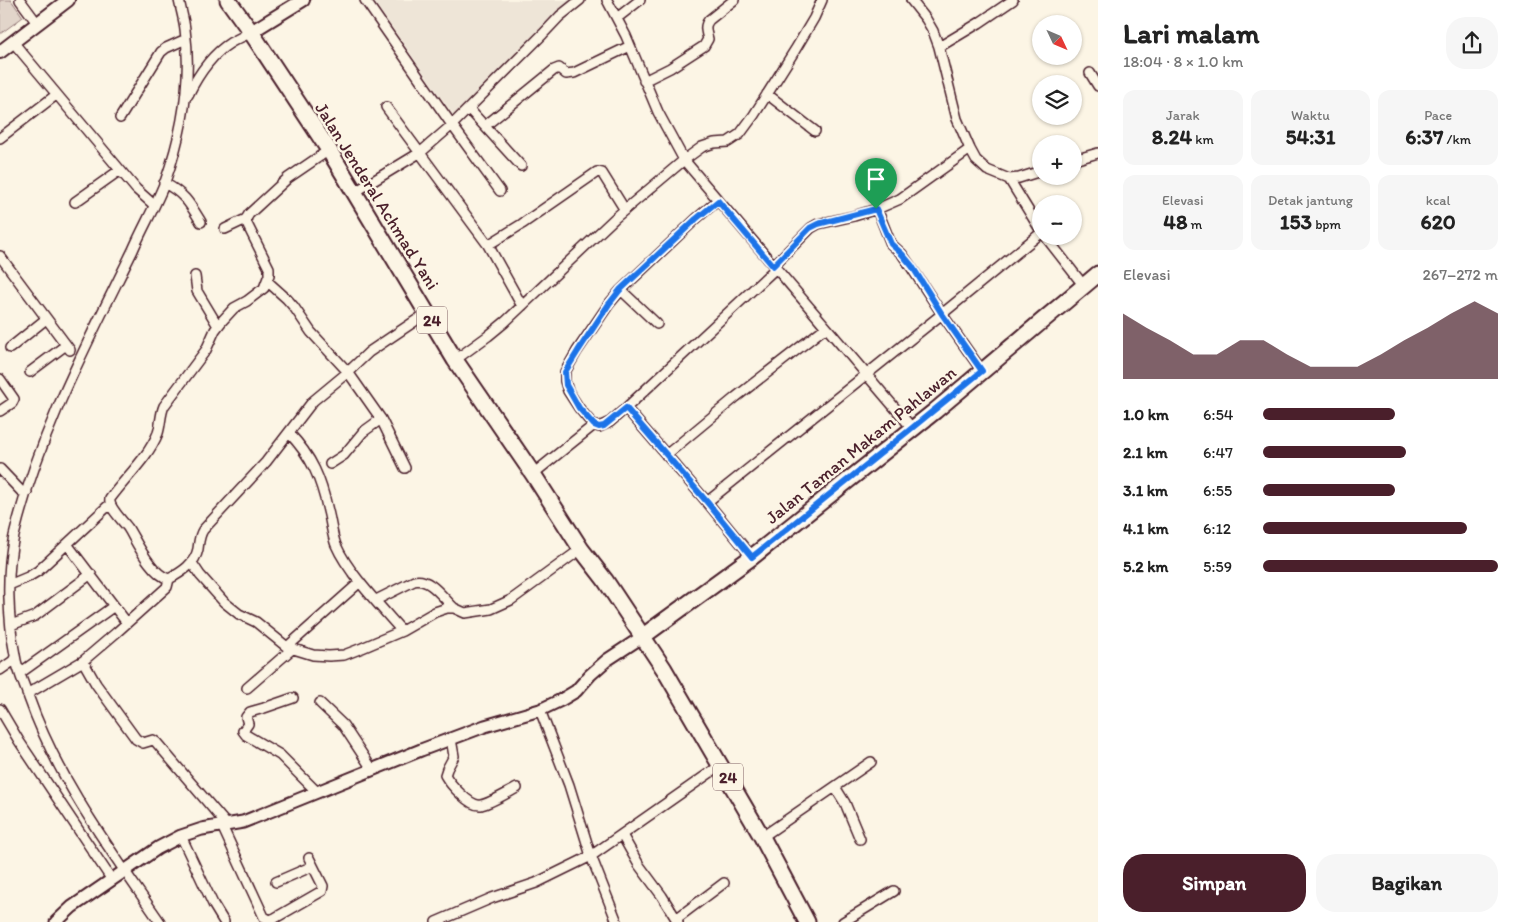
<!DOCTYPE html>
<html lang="id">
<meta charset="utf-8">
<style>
body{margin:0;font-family:Itim,sans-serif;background:#f6f6f6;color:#222;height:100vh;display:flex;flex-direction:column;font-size:19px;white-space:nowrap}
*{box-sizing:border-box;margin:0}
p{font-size:16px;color:#767676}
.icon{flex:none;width:28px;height:28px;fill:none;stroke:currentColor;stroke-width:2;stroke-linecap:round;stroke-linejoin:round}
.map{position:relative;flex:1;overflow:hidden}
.drawer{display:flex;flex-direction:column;background:#fff;width:425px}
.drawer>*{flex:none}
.needle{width:32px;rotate:134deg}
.tools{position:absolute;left:1032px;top:15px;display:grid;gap:10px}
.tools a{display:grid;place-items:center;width:50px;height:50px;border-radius:50%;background:#fff;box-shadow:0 1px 4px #0004;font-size:25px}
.pin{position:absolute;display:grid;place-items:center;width:42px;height:42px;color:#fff;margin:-51px -21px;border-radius:50% 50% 50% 0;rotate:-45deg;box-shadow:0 0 5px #0007}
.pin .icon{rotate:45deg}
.round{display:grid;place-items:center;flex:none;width:52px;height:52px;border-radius:20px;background:#f6f6f6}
.summary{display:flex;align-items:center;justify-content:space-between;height:85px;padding:0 25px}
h1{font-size:28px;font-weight:700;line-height:38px}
.metrics{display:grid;grid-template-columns:repeat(3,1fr);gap:8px;height:85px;padding:5px 25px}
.metrics div{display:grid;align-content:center;border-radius:12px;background:#f6f6f6;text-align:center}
.metrics b{font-size:21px;font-weight:700}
.metrics small{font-size:14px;font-weight:400}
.metrics p{font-size:14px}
.chart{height:140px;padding:10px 25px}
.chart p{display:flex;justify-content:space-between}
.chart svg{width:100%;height:90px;margin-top:5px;fill:#4a1f2b;opacity:.7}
.action{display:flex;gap:10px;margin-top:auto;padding:10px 25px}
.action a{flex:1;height:58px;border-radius:20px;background:#4a1f2b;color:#fff;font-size:20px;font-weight:700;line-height:58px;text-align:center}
.action a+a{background:#f6f6f6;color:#222}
ul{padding:0 25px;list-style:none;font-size:16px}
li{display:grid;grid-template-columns:80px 60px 1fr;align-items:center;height:38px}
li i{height:12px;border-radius:6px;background:#4a1f2b}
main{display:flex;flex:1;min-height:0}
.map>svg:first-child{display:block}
.built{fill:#eee5d7}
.green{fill:#e2d5ca;stroke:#967a7a}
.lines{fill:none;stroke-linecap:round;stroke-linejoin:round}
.minor-casing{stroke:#4a1f2b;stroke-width:12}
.tertiary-casing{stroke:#4a1f2b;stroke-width:15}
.secondary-casing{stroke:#4a1f2b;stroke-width:16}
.primary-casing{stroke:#4a1f2b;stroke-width:19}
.trunk-casing{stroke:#4a1f2b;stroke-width:19}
.minor{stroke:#fcf5e5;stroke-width:9}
.tertiary{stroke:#fcf5e5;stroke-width:11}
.secondary{stroke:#fcf5e5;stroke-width:12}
.primary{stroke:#fcf5e5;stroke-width:15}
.trunk{stroke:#fcf5e5;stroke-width:15}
.route-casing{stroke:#fff;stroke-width:10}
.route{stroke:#1a73e8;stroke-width:6}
.labels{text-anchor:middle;stroke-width:5;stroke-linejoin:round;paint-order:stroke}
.shield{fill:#fcf5e5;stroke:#7f5f63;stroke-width:1}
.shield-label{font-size:16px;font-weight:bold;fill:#4a1f2b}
.street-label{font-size:18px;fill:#4a1f2b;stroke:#fcf5e5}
</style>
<main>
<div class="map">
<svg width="1098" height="922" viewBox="0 0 1098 922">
<rect width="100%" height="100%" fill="#fcf5e5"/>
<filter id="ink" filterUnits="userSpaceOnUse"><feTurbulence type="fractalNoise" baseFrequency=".02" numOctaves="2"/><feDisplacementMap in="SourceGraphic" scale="10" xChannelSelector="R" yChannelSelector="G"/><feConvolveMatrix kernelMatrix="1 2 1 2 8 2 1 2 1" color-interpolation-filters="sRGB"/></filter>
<g filter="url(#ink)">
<path class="built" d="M 373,0 L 577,0 L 457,120 Z"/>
<path class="green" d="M 0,0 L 11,0 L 23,17 L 0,34 Z"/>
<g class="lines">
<g class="minor-casing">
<path id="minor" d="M 20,0 L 37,23
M 365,0 L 452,125 L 500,191
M 607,0 L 626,36 L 658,112 L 684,160 L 912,428
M 911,0 L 926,19 L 933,31 L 939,47 L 957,119 L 970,149 L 976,160 L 987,170 L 1009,179 L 1019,178 L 1041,171
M 617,18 L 640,0
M 13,42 L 136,189 L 154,205
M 939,47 L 979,23 L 1013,0
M 1090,73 L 1098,86
M 644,81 L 670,68 L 704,46 L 708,39 C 706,31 704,26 709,20 L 734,0
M 767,94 L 815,131
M 188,95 C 198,75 211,55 230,43 C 237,39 244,36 251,32
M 386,107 L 488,245 L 522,306
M 469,109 L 521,166
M 120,118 L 161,52 L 166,48 L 186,39
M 485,126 L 554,70 L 559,68 L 566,74 L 574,73 L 630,46
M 0,138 L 56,95
M 329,150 L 288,178 L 249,214 L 246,219 L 247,224 L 269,268 L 269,275 L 264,288 L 247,301 L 234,308 L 222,321 L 215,330 L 206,350 L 164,406 C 160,415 161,424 158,433 C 148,458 125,478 110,499 C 108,507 123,521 128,528 C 137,543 152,575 169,579 C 182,572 195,564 198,549 C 199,542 199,536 203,530 L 266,462 L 313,401 L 348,372 L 369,352 L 427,313
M 1074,160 L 1098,153
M 1009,179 L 1041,231
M 164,183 C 184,193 190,204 201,222
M 355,192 L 421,152 L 452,125 L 543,34 L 560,16 L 580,0
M 717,201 L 696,219 L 621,290 L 609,304 L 577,351 L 565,372 L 565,381 L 568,391 L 579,408 L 588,419 L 594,425 L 599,427 L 610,422 L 626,408 L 776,268
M 75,202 L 120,170
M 225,229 L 246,219
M 1045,236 L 1084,286
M 488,245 L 522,224 L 597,172 L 602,173 L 625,210
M 0,256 L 70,350
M 773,266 L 811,228 L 818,224 L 854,216 L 877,209 L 900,199 L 970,149
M 195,276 L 197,291 L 218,326
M 267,281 L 287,299 L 294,307 L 311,332 L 348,372 L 381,419 L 405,468
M 621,290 L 657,324
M 10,348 L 46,319
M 455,360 L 488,336 L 505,322 L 615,218 L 684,160 L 702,147 L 714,143 L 728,142 L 740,134 L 754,115 L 795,50 L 814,18 L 822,0
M 982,371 L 942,314 L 1041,233
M 30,372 L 66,345
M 0,379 L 14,399 L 12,403 L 0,411
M 626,408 L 707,502 L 752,557
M 289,433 C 312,457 321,479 328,511 C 331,522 332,535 336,545 C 348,573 382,608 402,631
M 666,455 L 736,397 L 826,327
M 330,464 L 344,455 L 363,432 L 381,419
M 0,469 L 21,491 L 27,492
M 533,474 L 594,425
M 707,502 L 942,314 L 911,267 L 902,254 L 891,244 L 877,209
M 67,544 L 127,623
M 192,563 L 200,575 L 224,602 L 239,614 L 256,622 L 287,647 L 313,655 L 329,656 L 344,655 L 362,648 L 402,631 L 435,612 L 447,608 L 454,608 L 465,613 L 491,609 L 511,600 L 581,549
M 9,585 L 28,577 L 38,571 L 109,505
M 376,600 L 414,581 C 430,577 443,598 454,608
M 11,625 L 35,616 L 91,574
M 287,647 L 360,582
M 83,661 L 96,684 L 136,739 L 143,743 L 153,740 L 156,742 L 227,825
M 0,670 L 13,661 L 15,657
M 20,673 L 114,606
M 247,688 L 292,649
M 27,694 L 83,661 L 117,632 L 167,587 L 169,579
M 293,698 L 264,708 L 250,712 L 246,717 L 248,724 L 243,731 L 246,735 L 280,755 L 317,792
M 320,703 L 343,725 L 372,769
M 0,709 L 19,741 L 112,880
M 540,710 L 569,785 L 591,856 L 617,922
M 451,739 L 454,756 L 447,769 L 445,775 C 450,784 470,807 481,805 C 491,803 507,793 517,788
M 835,787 L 845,803 L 860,839
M 222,826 L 264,917 L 270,920 L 275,918 L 322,891 L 323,886 L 309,858
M 622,835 L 639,865 L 662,896 L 678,922
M 181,836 L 213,904 L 224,922
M 762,837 L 871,762
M 276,882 L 313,866
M 676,919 L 724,883
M 160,922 C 111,851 58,780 29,698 C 24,684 17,670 15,655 C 8,620 6,571 14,536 C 38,435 88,342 133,250 C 143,227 156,205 165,182 C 182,134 192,80 185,29 C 184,20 181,10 179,0
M 436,922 L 492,898 L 536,883 L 591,856 L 721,765
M 843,922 L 894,891"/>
</g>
<g class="tertiary-casing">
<path id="tertiary" d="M 56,922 L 72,907 L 91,894 L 158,848 L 181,836 L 202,829 L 243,822 L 421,750 L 485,726 L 540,710 L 561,700 L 576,691 L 590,675 L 607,660 L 642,637"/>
</g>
<g class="secondary-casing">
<path id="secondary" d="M 251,32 L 303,0
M 0,52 L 68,0"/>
</g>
<g class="primary-casing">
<path id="primary" d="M 642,637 L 752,557 L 935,411 L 1098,274"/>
</g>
<g class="trunk-casing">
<path id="trunk" d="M 228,0 L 251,32 L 329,150 L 455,360 L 533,474 L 581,549 L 605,580 L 664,669 L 762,837 L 807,922"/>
</g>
<use href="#minor" class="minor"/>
<use href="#tertiary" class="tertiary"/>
<use href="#secondary" class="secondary"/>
<use href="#primary" class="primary"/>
<use href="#trunk" class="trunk"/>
</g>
</g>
<g class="lines" filter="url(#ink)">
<g class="route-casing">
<path id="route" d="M 718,201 L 773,266 L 810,228 L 818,224 L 876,209 L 891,244 L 902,254 L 912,266 L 942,314 L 982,371 L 912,428 L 752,557 L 707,502 L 626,408 L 604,426 L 599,427 L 594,425 L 579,408 L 566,385 L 565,372 L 578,351 L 609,304 L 620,290 L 696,219 Z"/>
</g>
<use href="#route" class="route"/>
</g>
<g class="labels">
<g class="shield">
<rect x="417" y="306.5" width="30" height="27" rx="4"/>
<rect x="713" y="763.5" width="30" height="27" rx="4"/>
</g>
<g class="shield-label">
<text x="432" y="326">24</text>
<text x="728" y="783">24</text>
</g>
<g class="street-label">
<text transform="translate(377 196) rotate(58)" y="6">Jalan Jenderal Achmad Yani</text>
<text transform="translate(861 445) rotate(-39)" y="6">Jalan Taman Makam Pahlawan</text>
</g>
</g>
</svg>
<div class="tools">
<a><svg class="needle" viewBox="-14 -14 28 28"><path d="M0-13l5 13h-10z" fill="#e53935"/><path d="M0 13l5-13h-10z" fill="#767676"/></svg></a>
<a><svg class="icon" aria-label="layers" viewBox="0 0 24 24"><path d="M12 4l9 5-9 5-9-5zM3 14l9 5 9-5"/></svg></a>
<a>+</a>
<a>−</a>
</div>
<div class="pin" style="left:876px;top:209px;background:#1e9e55"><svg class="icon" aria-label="arrive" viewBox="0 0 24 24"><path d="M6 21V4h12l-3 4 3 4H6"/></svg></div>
</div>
<section class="drawer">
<div class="summary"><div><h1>Lari malam</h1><p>18:04 · 8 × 1.0 km</p></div><a class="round"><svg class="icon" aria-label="share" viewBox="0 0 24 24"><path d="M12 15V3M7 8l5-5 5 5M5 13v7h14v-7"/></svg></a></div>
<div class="metrics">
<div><p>Jarak</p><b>8.24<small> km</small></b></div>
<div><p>Waktu</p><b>54:31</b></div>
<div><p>Pace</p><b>6:37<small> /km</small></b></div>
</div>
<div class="metrics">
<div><p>Elevasi</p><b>48<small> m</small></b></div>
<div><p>Detak jantung</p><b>153<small> bpm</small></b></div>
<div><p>kcal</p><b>620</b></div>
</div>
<div class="chart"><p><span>Elevasi</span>267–272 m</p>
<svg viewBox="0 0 160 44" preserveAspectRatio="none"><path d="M0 44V12L10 19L20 25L30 32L40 32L50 25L60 25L70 32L80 38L90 38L100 38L110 32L120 25L130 19L140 12L150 6L160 12V44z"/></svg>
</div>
<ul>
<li><b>1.0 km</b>6:54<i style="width:56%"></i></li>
<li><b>2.1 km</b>6:47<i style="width:61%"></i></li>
<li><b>3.1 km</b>6:55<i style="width:56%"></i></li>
<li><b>4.1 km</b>6:12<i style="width:87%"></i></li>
<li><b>5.2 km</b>5:59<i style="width:100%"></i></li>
</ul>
<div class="action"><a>Simpan</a><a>Bagikan</a></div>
</section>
</main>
